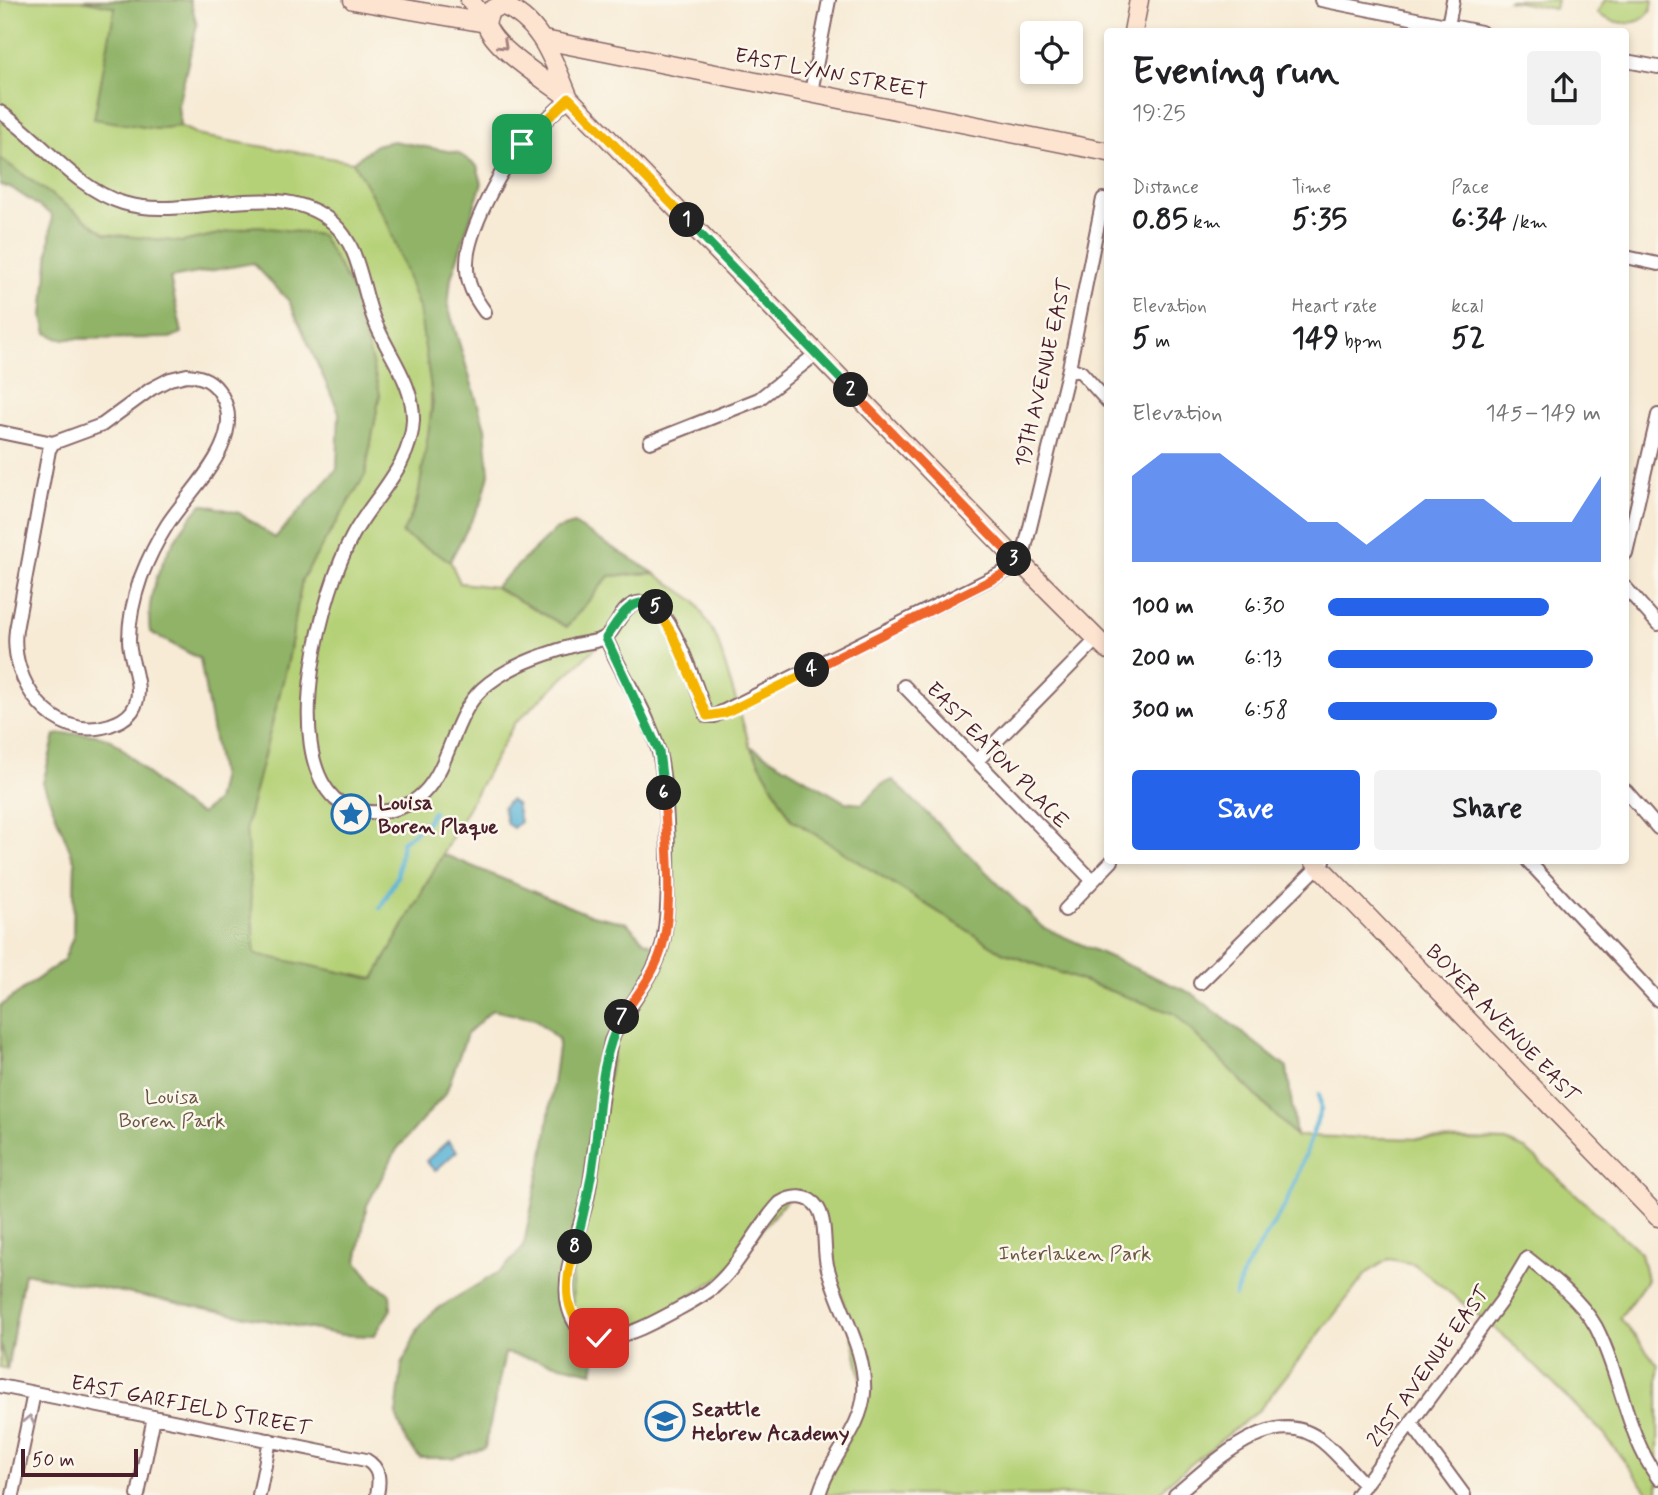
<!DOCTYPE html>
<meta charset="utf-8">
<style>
body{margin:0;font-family:Mynerve,sans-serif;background:#f2f2f2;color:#202124;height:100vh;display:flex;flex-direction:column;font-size:26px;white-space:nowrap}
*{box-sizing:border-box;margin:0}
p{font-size:23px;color:#757577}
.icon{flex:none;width:38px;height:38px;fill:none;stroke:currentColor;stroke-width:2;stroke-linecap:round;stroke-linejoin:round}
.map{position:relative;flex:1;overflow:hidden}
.panel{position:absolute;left:1104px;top:28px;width:525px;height:836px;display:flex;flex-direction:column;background:#fff;border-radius:7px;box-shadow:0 4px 10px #0003}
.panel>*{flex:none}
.buttons{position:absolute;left:1020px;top:21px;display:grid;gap:14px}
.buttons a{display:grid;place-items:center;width:63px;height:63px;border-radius:7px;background:#fff;box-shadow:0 4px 10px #0003;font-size:35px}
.scale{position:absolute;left:21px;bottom:18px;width:117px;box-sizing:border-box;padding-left:7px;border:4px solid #4a1f2b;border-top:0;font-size:19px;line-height:24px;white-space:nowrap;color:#4a1f2b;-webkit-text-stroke:5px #fbf7ec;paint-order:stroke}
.pin{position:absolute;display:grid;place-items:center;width:60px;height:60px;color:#fff;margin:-30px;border-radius:14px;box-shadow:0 4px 10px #0006}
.km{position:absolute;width:35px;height:35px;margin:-18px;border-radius:50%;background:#222;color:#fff;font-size:19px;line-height:35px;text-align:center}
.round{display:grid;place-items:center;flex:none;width:74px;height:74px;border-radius:7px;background:#f2f2f2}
.head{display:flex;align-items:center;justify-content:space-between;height:119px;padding:0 28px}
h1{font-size:38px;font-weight:700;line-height:52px}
.figures{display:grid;grid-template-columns:repeat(3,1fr);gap:10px;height:119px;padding:7px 28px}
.figures div{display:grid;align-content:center}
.figures b{font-size:30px;font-weight:700}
.figures small{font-size:19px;font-weight:400}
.figures p{font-size:19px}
.chart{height:196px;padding:14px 28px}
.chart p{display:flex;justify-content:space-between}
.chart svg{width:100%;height:126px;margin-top:7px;fill:#2563eb;opacity:.7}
.action{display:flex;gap:14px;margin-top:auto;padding:14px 28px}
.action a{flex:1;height:80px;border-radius:7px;background:#2563eb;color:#fff;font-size:28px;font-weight:700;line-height:80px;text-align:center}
.action a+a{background:#f2f2f2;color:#202124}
ul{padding:0 28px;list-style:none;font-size:23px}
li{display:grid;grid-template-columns:112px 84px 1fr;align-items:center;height:52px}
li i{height:18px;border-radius:9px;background:#2563eb}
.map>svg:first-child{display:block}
.green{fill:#b5d177;stroke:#807851;stroke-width:2}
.forest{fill:#90b368;stroke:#6d694a;stroke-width:2}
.water{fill:#58b2d5;stroke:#516880;stroke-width:2}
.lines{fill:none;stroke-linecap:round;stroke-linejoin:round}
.stream{stroke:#58b2d5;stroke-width:4.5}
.street-casing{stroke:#876667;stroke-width:16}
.secondary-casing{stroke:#876667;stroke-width:21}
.street{stroke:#fff;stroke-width:12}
.secondary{stroke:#fde4d1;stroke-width:18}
.oneway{stroke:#a4827e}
.oneway2{stroke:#ae9aa0}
.split-1-casing{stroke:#fff;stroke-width:14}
.split-2-casing{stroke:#fff;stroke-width:14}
.split-3-casing{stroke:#fff;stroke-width:14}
.split-4-casing{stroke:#fff;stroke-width:14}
.split-5-casing{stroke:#fff;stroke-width:14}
.split-6-casing{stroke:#fff;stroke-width:14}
.split-7-casing{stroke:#fff;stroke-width:14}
.split-8-casing{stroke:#fff;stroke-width:14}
.split-9-casing{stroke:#fff;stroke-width:14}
.split-1{stroke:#f5b400;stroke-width:9}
.split-2{stroke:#22a559;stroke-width:9}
.split-3{stroke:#f0652b;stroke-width:9}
.split-4{stroke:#f0652b;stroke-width:9}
.split-5{stroke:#f5b400;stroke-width:9}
.split-6{stroke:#22a559;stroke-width:9}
.split-7{stroke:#f0652b;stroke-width:9}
.split-8{stroke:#22a559;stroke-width:9}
.split-9{stroke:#f5b400;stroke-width:9}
.labels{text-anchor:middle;stroke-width:5;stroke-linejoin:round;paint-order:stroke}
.street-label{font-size:21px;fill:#4a1f2b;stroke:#fbf7ec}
.poi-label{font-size:21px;font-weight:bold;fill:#4a1f2b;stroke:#fbf7ec;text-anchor:start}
.park-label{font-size:21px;fill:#6a5442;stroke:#fbf7ec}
</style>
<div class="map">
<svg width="1658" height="1495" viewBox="0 0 1658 1495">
<rect width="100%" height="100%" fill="#fbf7ec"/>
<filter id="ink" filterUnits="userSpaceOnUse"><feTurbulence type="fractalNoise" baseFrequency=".0143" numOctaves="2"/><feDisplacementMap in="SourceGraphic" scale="14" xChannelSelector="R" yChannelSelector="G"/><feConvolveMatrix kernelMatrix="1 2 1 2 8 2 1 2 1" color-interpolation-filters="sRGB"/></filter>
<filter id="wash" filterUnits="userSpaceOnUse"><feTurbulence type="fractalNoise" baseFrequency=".00686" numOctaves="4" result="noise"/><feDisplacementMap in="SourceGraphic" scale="28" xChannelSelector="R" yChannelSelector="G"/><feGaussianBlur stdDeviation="1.57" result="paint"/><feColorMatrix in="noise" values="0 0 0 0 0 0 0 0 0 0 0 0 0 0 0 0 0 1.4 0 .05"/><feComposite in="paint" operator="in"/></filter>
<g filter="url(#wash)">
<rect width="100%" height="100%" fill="#f7ebd6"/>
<path class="green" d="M 0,0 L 82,0 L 115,6 L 156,129 L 180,126 L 201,136 L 353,162 C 364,182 377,202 388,223 C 434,316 449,438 403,534 L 450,561 L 460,583 L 495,587 L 566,627 L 609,576 L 654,573 L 695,601 L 717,639 L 750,746 L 791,819 L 1002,952 L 1175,1014 L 1296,1136 L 1506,1141 L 1527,1150 L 1641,1253 L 1647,1280 L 1620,1318 L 1658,1365 L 1658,1495 L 1650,1495 L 1602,1432 L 1510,1341 L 1414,1264 L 1389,1259 L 1367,1273 L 1260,1409 L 1170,1481 L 1158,1495 L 819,1495 L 864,1393 L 852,1334 L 817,1207 L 789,1197 L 726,1273 L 636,1331 L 585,1332 L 568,1303 L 611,1041 L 655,966 L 668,887 L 659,751 L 606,638 L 514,724 L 374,979 L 24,1273 L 7,1369 L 0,1367 L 0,1006 L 64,960 L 73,937 L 75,863 L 246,825 L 288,661 L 302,579 L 365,475 L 380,394 L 255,226 L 182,242 L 106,234 L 0,158 Z
M 1507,0 L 1557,0 L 1555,9 Z
M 1605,0 L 1653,0 C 1651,29 1615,27 1597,13 Z"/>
<path class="forest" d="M 82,0 L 190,0 L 197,25 L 178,105 L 180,126 L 156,129 L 94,119 L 115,7 Z
M 393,141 L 458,153 L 477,166 L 482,183 L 451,278 L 448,306 L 485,428 L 489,474 L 482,501 L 450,561 L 402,534 L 417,504 L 433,402 L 419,308 L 388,224 L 353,162 L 376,145 Z
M 0,158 L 106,234 L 182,242 L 255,226 L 321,235 L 354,293 L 380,394 L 365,475 L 302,579 L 288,661 L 246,826 L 255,954 L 374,979 L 443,854 L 587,914 L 627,923 L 644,941 L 662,949 L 620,1019 L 572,1258 L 573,1320 L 599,1338 L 593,1372 L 505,1353 L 485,1448 L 453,1458 L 420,1458 L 407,1443 L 396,1415 L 402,1365 L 418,1329 L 432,1312 L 502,1270 L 523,1248 L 545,1144 L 559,1040 L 535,1019 L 492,1010 L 467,1034 L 446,1093 L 397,1149 L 367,1205 L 357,1262 L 374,1283 L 390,1294 L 391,1309 L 374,1336 L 342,1335 L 24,1273 L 7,1369 L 0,1343 L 0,1006 L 64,960 L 73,937 L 75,863 L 43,783 L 55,735 C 74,733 103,731 118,745 C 146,769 167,799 201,814 L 216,801 L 221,779 L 200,659 L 150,632 C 144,586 172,537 202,504 L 239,513 L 275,538 L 337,469 L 339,412 L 289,301 L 253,263 L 170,278 L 182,333 L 170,338 L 59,339 L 47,333 L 43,317 L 52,215 L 13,189 L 0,185 Z
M 574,524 L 654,573 L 609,576 L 567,627 L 495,587 L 555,530 Z
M 750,746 L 845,802 L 862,804 L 881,785 L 893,780 L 1042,927 L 1193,994 L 1287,1068 L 1296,1136 L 1175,1014 L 1002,952 L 791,819 Z"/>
<path class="water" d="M 510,800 L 516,804 L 520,822 L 513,828 L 507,824 L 503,807 Z
M 448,1141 L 457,1151 L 435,1171 L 426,1161 Z"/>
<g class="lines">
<path class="stream" d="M 380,908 L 397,877 L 402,842 L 426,823 L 433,812
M 1235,1296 L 1244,1271 L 1284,1207 L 1297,1178 L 1321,1109 L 1319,1094"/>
</g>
</g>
<g filter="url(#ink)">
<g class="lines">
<g class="street-casing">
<path id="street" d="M 1321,0 L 1481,32
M 1447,31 L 1453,0
M 1626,61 L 1658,67
M 811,92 L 829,0
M 0,112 C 42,140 74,188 123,203 C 187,223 278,174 333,223 C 359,246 361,283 372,314 C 384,350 414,381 413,420 C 412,465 373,498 353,535 C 322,591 281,748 335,799 C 347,809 363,813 379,812 C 453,806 441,728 482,689 C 506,667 541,655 572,646 C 581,643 592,643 602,639 C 616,633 618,612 632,605 C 641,600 653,603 659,610 C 680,634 695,686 707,716 L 714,716 L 1014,567
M 1626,257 L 1658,264
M 485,312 C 474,297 466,283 467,263 C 467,232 502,166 523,143 C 537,127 554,113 569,98
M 1069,368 L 1081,372 L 1108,402
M 187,375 C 203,376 214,381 222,396 C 247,441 189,490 167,525 C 157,541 148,559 141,577 C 134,597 129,619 129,640 C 129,663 147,690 132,711 C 126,719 118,722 110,725 C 53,744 9,680 16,630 L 49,450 L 53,443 L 102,425 L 151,389 L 170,379 Z
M 0,432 L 53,443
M 650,442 L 759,399 L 816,354
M 1626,553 L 1658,415
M 1023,556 L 1069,368 L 1103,199
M 1626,588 L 1658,624
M 606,638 C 622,676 647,710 658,749 C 669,787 673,917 660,953 C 649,985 624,1010 611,1041 C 600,1092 597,1144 588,1195 C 581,1229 561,1270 568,1305 C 581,1364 641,1329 673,1312 C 687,1304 702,1297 714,1287 C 741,1264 756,1228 780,1203 C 792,1195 809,1194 818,1208 C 827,1223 823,1248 827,1265 C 837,1308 867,1349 864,1393 C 861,1431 829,1458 819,1495
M 904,686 L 1093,881
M 977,761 L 1097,639
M 1626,791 L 1658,828
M 1528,861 L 1658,1000
M 1065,910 L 1112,861
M 1200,983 L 1324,861
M 0,1386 L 366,1460 C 380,1468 380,1480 377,1495
M 1411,1423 L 1464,1495
M 13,1495 L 34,1393
M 138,1495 L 154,1417
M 259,1495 L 270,1440
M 1175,1495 C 1213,1464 1274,1400 1323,1442 C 1338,1454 1351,1471 1365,1485
M 1357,1495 L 1502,1300 L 1527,1258 C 1551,1277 1581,1300 1596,1327 C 1621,1375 1626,1434 1658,1478"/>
</g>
<g class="secondary-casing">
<path id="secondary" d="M 353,0 L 486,23
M 470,0 L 486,22
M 1133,32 L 1139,0
M 544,40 L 1108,152
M 569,98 C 554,63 541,19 501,5 L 490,11 L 486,23 C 492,48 549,82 569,98 L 1015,558
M 1026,568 L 1108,650
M 1314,861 L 1658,1217"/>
</g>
<use href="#street" class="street"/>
<use href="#secondary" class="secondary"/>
</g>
<defs><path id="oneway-chevron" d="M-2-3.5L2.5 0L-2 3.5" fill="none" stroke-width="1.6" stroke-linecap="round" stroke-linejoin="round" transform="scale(1.75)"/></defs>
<use class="oneway" href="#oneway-chevron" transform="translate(503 45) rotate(43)"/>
<use class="oneway2" href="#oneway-chevron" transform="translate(29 1420) rotate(-78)"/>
</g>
<g class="lines" filter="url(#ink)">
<g class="split-1-casing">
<path id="split-1" d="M 522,144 L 569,98 L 687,220"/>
</g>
<g class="split-2-casing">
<path id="split-2" d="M 687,220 L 851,390"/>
</g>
<g class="split-3-casing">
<path id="split-3" d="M 851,390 L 1014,559"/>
</g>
<g class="split-4-casing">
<path id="split-4" d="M 812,670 L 1001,575 L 1014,567 L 1014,559"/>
</g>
<g class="split-5-casing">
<path id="split-5" d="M 656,607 L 673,635 L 707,716 L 725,713 L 812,670"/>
</g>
<g class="split-6-casing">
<path id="split-6" d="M 656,607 C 631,593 619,619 606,638 L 659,751 L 664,793"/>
</g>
<g class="split-7-casing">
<path id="split-7" d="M 622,1017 C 636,996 653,976 661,951 C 675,905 666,841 664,793"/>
</g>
<g class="split-8-casing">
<path id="split-8" d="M 575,1247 C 584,1215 591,1183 595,1150 C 600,1107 600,1056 622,1017"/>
</g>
<g class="split-9-casing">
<path id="split-9" d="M 575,1247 C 564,1282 560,1321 599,1338"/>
</g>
<use href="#split-1" class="split-1"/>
<use href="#split-2" class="split-2"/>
<use href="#split-3" class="split-3"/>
<use href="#split-4" class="split-4"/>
<use href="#split-5" class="split-5"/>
<use href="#split-6" class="split-6"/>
<use href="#split-7" class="split-7"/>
<use href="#split-8" class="split-8"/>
<use href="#split-9" class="split-9"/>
</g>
<defs>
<g id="sight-ring" transform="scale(2.0125)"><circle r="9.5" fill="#fbf7ec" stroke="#1f6fb2" stroke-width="1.5"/><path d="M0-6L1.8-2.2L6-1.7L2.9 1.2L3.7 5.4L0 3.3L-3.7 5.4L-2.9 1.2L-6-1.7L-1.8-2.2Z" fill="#1f6fb2"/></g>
<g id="school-ring" transform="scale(2.0125)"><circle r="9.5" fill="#fbf7ec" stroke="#1f6fb2" stroke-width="1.5"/><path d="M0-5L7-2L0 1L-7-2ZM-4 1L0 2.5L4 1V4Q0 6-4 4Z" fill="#1f6fb2"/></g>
</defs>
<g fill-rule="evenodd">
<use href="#sight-ring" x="351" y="814"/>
<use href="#school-ring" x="665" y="1421"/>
</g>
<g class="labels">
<g class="street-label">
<text transform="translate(831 73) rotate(11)" y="7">EAST LYNN STREET</text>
<text transform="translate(1043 373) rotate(-77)" y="7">19TH AVENUE EAST</text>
<text transform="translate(998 755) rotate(46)" y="7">EAST EATON PLACE</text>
<text transform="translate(1503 1023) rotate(46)" y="7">BOYER AVENUE EAST</text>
<text transform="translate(1428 1366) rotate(-54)" y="7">21ST AVENUE EAST</text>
<text transform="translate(191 1405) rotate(11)" y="7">EAST GARFIELD STREET</text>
</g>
<g class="poi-label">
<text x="378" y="809">Louisa<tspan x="378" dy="24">Boren Plaque</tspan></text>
<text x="692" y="1416">Seattle<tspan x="692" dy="24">Hebrew Academy</tspan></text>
</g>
<g class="park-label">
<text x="172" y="1103">Louisa<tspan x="172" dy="24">Boren Park</tspan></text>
<text x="1075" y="1260">Interlaken Park</text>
</g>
</g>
</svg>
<div class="buttons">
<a><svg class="icon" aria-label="locate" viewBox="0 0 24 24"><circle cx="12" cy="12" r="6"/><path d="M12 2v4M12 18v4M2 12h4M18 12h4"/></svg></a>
</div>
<div class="scale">50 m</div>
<div class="pin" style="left:522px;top:144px;background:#1e9e55"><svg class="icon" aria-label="arrive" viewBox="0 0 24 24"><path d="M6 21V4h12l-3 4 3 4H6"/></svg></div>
<div class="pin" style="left:599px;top:1338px;background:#d93025"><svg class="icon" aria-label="check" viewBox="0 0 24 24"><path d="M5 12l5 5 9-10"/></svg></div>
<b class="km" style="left:687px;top:220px">1</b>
<b class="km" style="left:851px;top:390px">2</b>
<b class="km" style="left:1014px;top:559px">3</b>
<b class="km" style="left:812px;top:670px">4</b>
<b class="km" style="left:656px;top:607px">5</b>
<b class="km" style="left:664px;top:793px">6</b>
<b class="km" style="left:622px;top:1017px">7</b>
<b class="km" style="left:575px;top:1247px">8</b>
<section class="panel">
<div class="head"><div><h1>Evening run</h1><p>19:25</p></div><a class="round"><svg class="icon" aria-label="share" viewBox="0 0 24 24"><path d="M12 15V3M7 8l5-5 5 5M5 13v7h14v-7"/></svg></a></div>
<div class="figures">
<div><p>Distance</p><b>0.85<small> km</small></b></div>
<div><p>Time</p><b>5:35</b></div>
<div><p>Pace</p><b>6:34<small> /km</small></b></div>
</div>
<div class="figures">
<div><p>Elevation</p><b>5<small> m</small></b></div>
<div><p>Heart rate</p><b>149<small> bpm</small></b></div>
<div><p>kcal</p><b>52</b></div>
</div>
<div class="chart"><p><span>Elevation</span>145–149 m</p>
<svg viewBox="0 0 160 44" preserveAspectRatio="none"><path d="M0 44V14L10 6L20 6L30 6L40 14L50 22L60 30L70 30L80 38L90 30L100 22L110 22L120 22L130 30L140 30L150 30L160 14V44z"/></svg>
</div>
<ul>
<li><b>100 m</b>6:30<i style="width:81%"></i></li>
<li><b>200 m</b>6:13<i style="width:97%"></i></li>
<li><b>300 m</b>6:58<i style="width:62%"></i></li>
</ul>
<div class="action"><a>Save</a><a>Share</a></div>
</section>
</div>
